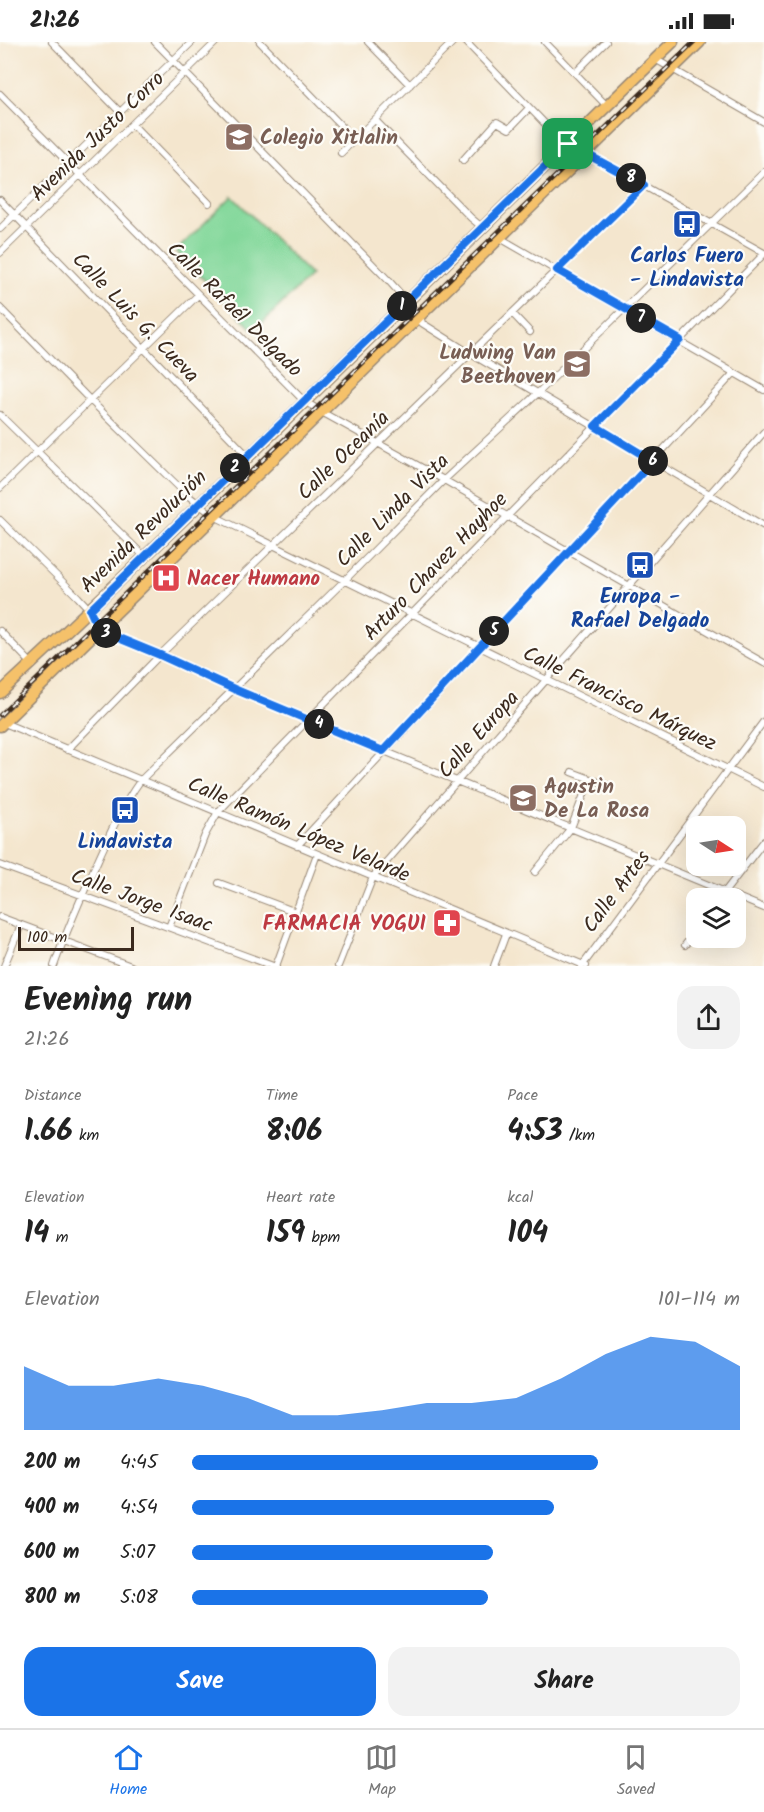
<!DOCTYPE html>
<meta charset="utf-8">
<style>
body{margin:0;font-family:Kalam,sans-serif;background:#f2f2f2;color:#222;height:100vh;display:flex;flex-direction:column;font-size:22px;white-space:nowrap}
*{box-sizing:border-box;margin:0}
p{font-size:20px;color:#767676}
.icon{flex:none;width:33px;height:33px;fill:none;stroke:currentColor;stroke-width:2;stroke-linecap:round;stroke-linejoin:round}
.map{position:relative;height:924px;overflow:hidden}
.panel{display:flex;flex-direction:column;background:#fff;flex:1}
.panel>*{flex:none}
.needle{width:39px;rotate:102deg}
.fabs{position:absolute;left:686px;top:774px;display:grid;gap:12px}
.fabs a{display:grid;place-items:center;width:60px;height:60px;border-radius:12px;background:#fff;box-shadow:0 6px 24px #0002;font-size:30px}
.scale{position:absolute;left:18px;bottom:15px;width:116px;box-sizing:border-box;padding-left:6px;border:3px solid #3b2a1e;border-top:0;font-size:16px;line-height:21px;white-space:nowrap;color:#3b2a1e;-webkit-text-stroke:4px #fdfcf7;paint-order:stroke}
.pin{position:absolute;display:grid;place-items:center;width:51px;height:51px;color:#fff;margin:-26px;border-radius:12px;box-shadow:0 3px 9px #0006}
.km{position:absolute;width:30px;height:30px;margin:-15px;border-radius:50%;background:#222;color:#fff;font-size:16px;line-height:30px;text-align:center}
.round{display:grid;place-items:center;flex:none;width:63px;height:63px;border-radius:18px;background:#f2f2f2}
.head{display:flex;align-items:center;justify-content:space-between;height:102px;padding:0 24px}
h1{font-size:33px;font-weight:700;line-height:45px}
.stats{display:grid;grid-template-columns:repeat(3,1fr);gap:9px;height:102px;padding:6px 24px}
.stats div{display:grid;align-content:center}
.stats b{font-size:30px;font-weight:700}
.stats small{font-size:16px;font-weight:400}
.stats p{font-size:16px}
.chart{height:168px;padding:12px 24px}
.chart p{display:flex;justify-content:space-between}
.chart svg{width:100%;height:108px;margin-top:6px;fill:#1a73e8;opacity:.7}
.primary-button{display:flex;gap:12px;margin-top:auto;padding:12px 24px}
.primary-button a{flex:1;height:69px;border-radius:18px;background:#1a73e8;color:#fff;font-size:24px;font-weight:700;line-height:69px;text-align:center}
.primary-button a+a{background:#f2f2f2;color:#222}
ul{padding:0 24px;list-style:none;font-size:20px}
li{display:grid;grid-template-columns:96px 72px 1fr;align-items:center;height:45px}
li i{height:15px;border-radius:8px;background:#1a73e8}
.status{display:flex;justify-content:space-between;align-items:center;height:42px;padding:0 30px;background:#fff;direction:ltr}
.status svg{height:16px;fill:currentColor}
.dock{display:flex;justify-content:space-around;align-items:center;height:84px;border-top:2px solid #e0e0e0;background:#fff;font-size:16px;color:#767676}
.dock a{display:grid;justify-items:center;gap:3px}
.dock .on{color:#1a73e8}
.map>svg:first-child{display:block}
.green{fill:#84d89b;stroke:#60815c;stroke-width:1.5}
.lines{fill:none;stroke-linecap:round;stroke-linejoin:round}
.street-casing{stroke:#988876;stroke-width:8}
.primary-casing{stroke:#988876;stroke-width:13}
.street{stroke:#fff;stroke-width:6}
.primary{stroke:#f5c16b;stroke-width:10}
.rail-casing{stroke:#3b2a1e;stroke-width:4.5}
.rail{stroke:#fdfcf7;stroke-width:2;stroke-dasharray:7;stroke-linecap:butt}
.route-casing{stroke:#fff;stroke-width:12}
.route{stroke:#1a73e8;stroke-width:8}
.labels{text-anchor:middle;stroke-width:4.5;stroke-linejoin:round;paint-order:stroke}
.street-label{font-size:21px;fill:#3b2a1e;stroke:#fdfcf7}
.education-label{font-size:21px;font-weight:bold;fill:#785e54;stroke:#fdfcf7;text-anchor:start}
.transit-label{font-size:21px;font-weight:bold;fill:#164399;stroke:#fdfcf7}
.health-label{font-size:21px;font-weight:bold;fill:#be3a42;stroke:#fdfcf7;text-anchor:start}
</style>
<div class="status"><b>21:26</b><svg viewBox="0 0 49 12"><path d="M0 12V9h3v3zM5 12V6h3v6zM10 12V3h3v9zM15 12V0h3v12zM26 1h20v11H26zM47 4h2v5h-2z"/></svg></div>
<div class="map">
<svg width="764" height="924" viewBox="0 0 764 924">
<rect width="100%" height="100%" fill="#fdfcf7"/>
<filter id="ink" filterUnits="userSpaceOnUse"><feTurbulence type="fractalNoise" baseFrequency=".0167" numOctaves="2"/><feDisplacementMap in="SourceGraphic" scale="12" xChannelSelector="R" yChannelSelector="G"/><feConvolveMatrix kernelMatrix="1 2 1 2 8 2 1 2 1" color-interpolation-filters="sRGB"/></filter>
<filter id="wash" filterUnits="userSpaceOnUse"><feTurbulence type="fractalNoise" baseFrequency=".008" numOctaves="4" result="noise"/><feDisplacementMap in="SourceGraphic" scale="24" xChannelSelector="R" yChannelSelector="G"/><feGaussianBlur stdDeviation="1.35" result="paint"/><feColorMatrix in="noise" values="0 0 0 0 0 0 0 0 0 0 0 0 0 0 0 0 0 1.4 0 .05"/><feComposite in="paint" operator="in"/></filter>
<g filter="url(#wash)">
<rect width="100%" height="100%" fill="#f4e6ce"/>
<path class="green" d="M 232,154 L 311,233 L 254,289 L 176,209 Z"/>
</g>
<g filter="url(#ink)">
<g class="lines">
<g class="street-casing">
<path id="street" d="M 52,0 L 120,70
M 155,0 L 389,239 L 420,274 L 422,281 L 471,312 L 764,484
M 260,0 L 355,98
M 368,0 L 410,43
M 466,0 L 552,89 L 569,102 L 764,211
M 545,0 L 607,64
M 655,17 L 764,80
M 575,31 L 606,0
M 0,52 L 304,359 L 327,373 L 444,438 L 764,621
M 375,78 L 471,176 L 483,186
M 132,82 L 209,161
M 341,111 L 453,0
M 463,118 L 497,80 L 509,87 L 529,66
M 0,158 L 248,414
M 0,187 L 192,0
M 500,196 L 764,348
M 0,211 L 216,0
M 0,266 L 90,358 L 186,452 L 214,474 L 764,745
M 512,271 L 530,290
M 0,373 L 145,515
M 0,446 L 198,253
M 0,478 L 78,555 L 90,568 L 99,588 L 160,613 L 234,647 L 764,866
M 0,589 L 33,623
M 2,680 L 586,924
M 67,708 L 160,613 L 644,143
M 572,730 L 609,744
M 297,804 L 734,331
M 0,823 L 273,924
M 535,830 L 571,786 L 590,737
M 219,841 L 296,870
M 720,856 L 764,799
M 0,875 L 131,924
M 169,885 L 205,793 L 218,770 L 764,212
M 685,903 L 696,889
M 4,924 L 21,883
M 54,924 C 65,892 79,861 93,829 C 107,798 120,767 140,739 L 345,538 L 444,438 L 539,350 L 764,130
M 276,924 L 317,812
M 338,924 L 373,835 L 764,390
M 494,924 L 506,892
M 582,924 L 764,679"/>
</g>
<g class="primary-casing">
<path id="primary" d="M 0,651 C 229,439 448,217 673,0
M 0,684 L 700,0"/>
</g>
<use href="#street" class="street"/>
<use href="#primary" class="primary"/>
<g class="rail-casing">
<path id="rail" d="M 0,673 L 694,0"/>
</g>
<use href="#rail" class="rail"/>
</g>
</g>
<g class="lines" filter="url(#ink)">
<g class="route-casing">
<path id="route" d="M 568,102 L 644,143 L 557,228 L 680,298 L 595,384 L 653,419 L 383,709 L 234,647 L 160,613 L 99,588 L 90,568 Z"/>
</g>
<use href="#route" class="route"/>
</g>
<defs>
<g id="school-square" transform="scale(1.5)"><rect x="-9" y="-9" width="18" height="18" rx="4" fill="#8d6e63" stroke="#fdfcf7"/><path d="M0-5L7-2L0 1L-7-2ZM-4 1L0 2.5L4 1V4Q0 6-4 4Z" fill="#fff"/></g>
<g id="bus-square" transform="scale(1.5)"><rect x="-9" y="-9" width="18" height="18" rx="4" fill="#1a4fb4" stroke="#fdfcf7"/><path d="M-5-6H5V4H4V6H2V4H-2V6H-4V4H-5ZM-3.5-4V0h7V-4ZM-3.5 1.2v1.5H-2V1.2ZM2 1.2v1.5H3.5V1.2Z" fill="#fff"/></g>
<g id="hospital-square" transform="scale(1.5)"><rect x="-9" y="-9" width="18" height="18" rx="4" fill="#e0444e" stroke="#fdfcf7"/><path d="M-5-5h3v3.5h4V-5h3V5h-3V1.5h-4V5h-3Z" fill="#fff"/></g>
<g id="pharmacy-square" transform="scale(1.5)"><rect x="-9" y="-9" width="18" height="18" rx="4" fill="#e0444e" stroke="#fdfcf7"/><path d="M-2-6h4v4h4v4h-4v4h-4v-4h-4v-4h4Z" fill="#fff"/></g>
</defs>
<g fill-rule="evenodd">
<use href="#school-square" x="239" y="95"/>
<use href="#bus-square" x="687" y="182"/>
<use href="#school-square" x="577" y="322"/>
<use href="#bus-square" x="640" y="523"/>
<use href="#hospital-square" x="166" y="536"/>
<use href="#school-square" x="523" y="756"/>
<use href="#bus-square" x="125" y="768"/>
<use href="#pharmacy-square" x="447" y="881"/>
</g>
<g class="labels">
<g class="street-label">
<text transform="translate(97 94) rotate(-44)" y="7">Avenida Justo Corro</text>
<text transform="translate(235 267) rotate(45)" y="7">Calle Rafaél Delgado</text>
<text transform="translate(136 275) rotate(46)" y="7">Calle Luis G. Cueva</text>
<text transform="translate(343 413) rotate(-44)" y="7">Calle Oceanía</text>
<text transform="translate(392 468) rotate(-45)" y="7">Calle Linda Vista</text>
<text transform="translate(143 489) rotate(-44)" y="7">Avenida Revolución</text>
<text transform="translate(435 524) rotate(-46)" y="7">Arturo Chavez Hayhoe</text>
<text transform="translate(620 656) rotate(26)" y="7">Calle Francisco Márquez</text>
<text transform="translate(478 692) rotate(-48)" y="7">Calle Europa</text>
<text transform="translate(299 787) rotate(23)" y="7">Calle Ramón López Velarde</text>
<text transform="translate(616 849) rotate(-53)" y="7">Calle Artes</text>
<text transform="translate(142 858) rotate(20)" y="7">Calle Jorge Isaac</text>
</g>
<g class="education-label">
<text x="260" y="102">Colegio Xitlalin</text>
<text x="556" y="317" text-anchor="end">Ludwing Van<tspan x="556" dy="24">Beethoven</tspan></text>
<text x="544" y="751">Agustin<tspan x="544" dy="24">De La Rosa</tspan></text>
</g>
<g class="transit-label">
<text x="687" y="220">Carlos Fuero<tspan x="687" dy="24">- Lindavista</tspan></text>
<text x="640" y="561">Europa -<tspan x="640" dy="24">Rafael Delgado</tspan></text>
<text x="125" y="806">Lindavista</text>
</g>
<g class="health-label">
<text x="187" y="543">Nacer Humano</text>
<text x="426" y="888" text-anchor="end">FARMACIA YOGUI</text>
</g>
</g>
</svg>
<div class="fabs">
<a><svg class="needle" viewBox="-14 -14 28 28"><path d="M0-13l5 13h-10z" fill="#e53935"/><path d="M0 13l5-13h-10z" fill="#767676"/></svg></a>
<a><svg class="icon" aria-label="layers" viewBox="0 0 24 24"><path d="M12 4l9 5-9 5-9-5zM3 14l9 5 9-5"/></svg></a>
</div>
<div class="scale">100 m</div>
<div class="pin" style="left:568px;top:102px;background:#1e9e55"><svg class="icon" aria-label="arrive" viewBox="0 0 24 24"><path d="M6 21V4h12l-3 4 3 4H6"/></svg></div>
<b class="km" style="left:402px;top:264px">1</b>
<b class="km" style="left:235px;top:426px">2</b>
<b class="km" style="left:106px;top:591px">3</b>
<b class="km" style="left:319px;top:682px">4</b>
<b class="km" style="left:494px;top:589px">5</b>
<b class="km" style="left:653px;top:419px">6</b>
<b class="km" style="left:641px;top:276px">7</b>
<b class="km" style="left:631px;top:136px">8</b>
</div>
<section class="panel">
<div class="head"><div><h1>Evening run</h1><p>21:26</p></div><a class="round"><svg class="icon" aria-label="share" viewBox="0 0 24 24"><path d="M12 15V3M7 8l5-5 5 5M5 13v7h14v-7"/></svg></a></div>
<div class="stats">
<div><p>Distance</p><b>1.66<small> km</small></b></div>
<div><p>Time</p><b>8:06</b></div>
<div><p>Pace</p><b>4:53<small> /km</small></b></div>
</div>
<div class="stats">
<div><p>Elevation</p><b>14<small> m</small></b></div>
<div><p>Heart rate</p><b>159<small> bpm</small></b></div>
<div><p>kcal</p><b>104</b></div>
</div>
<div class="chart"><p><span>Elevation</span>101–114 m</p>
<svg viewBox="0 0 160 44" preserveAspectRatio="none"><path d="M0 44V18L10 26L20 26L30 23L40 26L50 31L60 38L70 38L80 36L90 33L100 33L110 31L120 23L130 13L140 6L150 8L160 18V44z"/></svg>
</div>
<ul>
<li><b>200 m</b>4:45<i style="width:74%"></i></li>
<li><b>400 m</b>4:54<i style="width:66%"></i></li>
<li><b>600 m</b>5:07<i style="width:55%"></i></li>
<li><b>800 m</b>5:08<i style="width:54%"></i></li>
</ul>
<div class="primary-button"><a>Save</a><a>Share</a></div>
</section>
<nav class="dock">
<a class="on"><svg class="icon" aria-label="home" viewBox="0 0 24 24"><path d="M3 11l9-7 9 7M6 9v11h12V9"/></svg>Home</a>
<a><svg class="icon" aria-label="map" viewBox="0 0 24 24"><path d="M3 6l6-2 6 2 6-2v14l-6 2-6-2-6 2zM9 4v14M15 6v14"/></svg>Map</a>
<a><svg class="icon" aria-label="saved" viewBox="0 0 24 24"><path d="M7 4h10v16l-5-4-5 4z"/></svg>Saved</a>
</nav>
